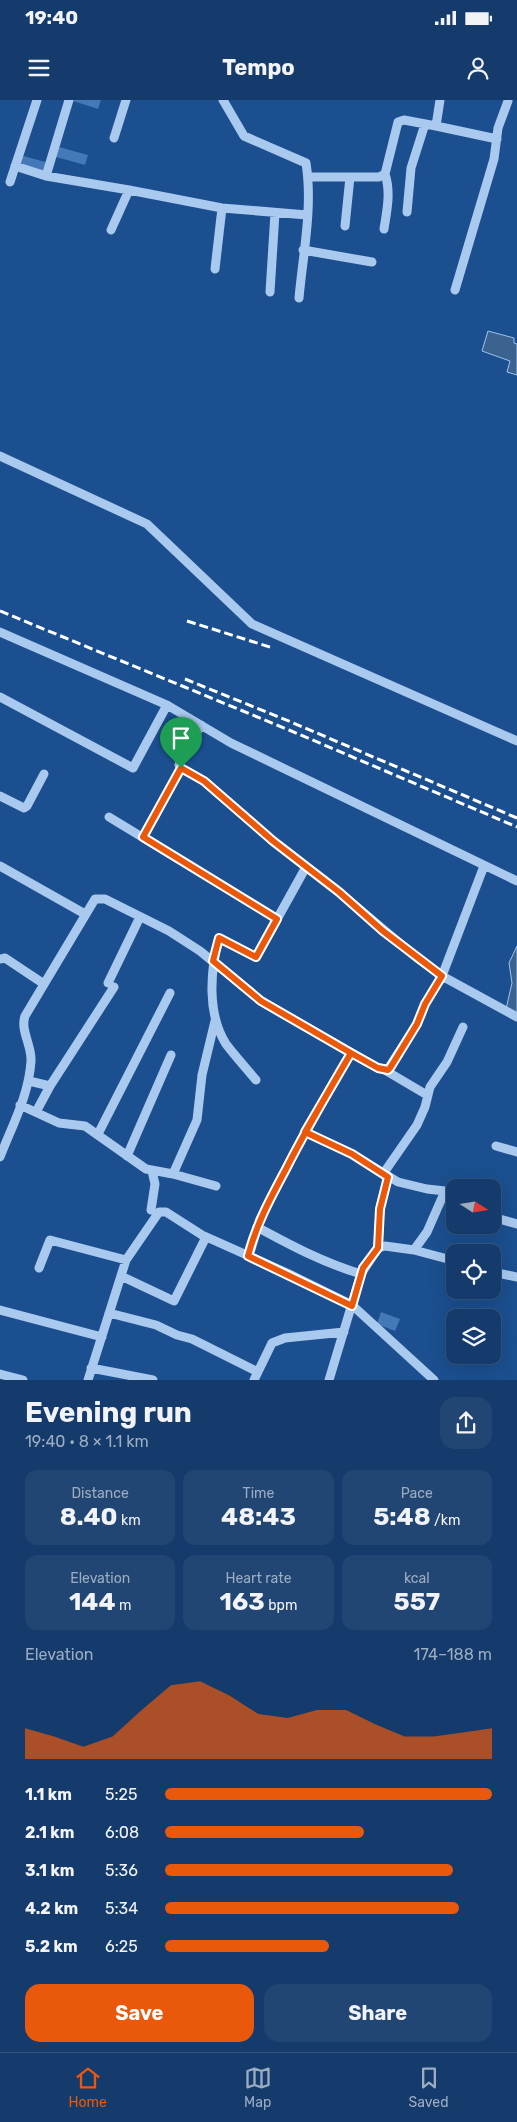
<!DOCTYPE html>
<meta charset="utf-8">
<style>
body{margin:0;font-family:Rubik,sans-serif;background:#214673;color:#f1f3f6;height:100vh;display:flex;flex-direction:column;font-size:19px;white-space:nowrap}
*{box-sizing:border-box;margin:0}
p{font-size:16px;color:#9dadc1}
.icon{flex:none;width:28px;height:28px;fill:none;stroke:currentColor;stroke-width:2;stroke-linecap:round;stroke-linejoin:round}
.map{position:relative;height:1280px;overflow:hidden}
.drawer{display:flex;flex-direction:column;background:#143b6b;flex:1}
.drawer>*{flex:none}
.needle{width:32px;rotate:102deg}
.tools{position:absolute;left:446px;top:1079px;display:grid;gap:10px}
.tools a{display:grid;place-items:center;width:55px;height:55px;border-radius:10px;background:#143b6b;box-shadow:0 5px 20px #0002,0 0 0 1px #33557e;font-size:25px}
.pin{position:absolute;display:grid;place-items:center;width:42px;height:42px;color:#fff;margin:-51px -21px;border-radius:50% 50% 50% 0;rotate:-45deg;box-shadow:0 0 5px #0007}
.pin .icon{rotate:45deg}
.round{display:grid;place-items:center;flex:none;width:52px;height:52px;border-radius:15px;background:#214673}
.headline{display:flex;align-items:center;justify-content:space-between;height:85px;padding:0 25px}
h1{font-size:28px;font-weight:700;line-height:38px}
.stats{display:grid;grid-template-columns:repeat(3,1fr);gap:8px;height:85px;padding:5px 25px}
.stats div{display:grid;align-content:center;border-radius:12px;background:#214673;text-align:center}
.stats b{font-size:25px;font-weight:700}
.stats small{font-size:14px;font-weight:400}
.stats p{font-size:14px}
.chart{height:140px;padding:10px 25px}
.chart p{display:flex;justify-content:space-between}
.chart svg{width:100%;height:90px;margin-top:5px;fill:#ea580c;opacity:.7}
.button{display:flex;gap:10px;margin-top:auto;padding:10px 25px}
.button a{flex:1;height:58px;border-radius:15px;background:#ea580c;color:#fff;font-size:20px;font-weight:700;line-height:58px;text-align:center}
.button a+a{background:#214673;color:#f1f3f6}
ul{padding:0 25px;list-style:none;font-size:16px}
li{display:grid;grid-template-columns:80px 60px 1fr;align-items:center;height:38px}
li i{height:12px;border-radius:6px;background:#ea580c}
.status{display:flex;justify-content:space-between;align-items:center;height:35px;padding:0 25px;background:#143b6b;direction:ltr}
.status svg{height:14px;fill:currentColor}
header{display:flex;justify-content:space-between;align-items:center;height:65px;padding:0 25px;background:#143b6b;font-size:22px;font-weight:700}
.tabs{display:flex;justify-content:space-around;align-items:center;height:70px;border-top:1px solid #33557e;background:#143b6b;font-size:14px;color:#9dadc1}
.tabs a{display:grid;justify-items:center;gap:2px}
.tabs .selected{color:#ea580c}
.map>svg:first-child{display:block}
.water{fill:#3c6290;stroke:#9cc4f0}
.building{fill:#4478b7}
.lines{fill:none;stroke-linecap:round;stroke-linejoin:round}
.minor{stroke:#a9c9ee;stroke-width:9}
.rail{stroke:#fff;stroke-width:3;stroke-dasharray:9 4;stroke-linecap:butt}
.route-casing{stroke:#fff;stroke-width:10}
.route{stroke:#ea580c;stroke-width:6}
</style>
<div class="status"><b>19:40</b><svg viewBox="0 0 49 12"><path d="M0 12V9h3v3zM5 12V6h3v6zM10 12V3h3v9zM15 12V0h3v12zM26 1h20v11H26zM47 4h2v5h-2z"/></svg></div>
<header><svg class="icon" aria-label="menu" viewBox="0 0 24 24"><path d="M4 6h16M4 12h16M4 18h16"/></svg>Tempo<svg class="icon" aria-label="person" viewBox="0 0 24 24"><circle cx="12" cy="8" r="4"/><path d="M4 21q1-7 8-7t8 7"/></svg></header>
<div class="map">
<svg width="517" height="1280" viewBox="0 0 517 1280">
<rect width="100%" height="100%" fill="#1b4f8f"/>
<path class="water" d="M 488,231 L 514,238 L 514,243 L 517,244 L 517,275 L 507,272 L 510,261 L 482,251 Z
M 517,846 L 517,914 L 506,909 L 512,883 L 509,863 Z"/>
<path class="building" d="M 70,0 L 101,0 L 98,9 Z
M 59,47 L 88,55 L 85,65 L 56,57 Z
M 20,55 L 49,63 L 46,73 L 17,64 Z
M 381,1212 L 400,1219 L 395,1231 L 377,1224 Z"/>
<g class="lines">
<path class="minor" d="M 223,0 L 244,36 L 306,63 C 313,107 303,154 299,198
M 436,26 L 497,39
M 114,38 L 126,0
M 15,66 L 46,76 L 129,90 L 222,108 L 307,115
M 46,76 L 69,0
M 308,77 L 379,77 L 385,74 L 398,22 L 404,20 L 436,26 L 440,0
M 10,82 L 37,0
M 407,112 L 411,68 L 425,24
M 345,126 L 350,77
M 384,129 C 387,110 391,92 385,74
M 111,130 L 129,90
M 303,150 L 372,162
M 215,169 L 222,108
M 455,190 L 494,59 L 498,28 L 508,1
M 270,192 L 275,113
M 0,356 L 147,424 L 252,524 L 517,641
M 0,532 L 167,605 L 231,643 L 517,781
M 0,597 L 133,668 L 167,605
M 201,625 L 180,661 L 179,665 L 181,668 L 204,681 L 273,741 L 339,792 L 416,857 L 442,876 L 517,917
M 0,696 L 24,708 L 27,706 L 44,674
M 109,717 L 277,819
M 143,737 L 181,668
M 0,766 L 85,814
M 0,859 L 5,858 L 44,884
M 108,883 L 140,817
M 383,969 L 427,995
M 256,980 C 246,968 235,956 226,944 C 207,914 210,871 219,838 L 256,857 L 306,767
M 29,981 L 50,986
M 20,1005 L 59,1023 L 85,1026 L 146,1069 L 173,1074 L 216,1086
M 36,1012 L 50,986 L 114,887
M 305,1032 L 351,953
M 98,1034 L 170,893
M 496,1046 L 517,1052
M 127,1056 L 171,955
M 0,1057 C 12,1026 29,995 31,961 C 32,946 20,930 25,916 L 95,799 L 105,799 L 169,831 L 200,851 L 261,901 L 378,968 L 388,969 L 417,924 L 425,904 L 442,876 L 484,766
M 173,1074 L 197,1020 L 202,975 L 215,921
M 383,1074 L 417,1025 L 425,1007 L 430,987 L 447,962 L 463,927
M 151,1110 L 155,1084 L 152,1071
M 492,1117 L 517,1124
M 257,1127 C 290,1145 324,1163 361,1174
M 378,1148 L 380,1109 L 388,1077
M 414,1150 L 427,1132 L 445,1091
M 249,1156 L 260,1119 L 305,1032 L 352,1054 L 398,1082 L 427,1089 L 445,1091 L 455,1094
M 39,1168 L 50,1140 L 126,1160
M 492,1172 L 517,1177
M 121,1176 L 174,1201 L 206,1137
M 0,1210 L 102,1237
M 109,1213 L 156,1225 L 177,1235 L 192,1239 L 258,1272
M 91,1268 L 153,1280
M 0,1274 L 23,1280
M 88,1280 L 126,1160 L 159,1112 L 166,1112 L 202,1135 L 287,1173 L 352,1205 L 434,1280
M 254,1280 L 272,1243 L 285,1238 L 344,1232
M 329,1280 L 361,1174 L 378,1148 L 385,1146 L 414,1150 L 455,1161"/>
<path class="rail" d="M 0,511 L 289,630 L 517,727
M 187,521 L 273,548
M 185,579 L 291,622 L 517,718"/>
</g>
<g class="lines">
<g class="route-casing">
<path id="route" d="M 181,668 L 204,681 L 273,741 L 339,792 L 383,831 L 442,876 L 425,904 L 417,924 L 390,968 L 388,970 L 378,968 L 351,953 C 328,992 305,1031 285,1071 C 270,1099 256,1125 248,1156 L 352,1206 L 363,1168 L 378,1148 L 380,1109 L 388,1077 L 352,1054 L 305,1032 L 351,953 L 261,901 L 213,861 L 219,838 L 256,857 L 277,819 L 143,737 L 181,668"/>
</g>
<use href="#route" class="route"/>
</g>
</svg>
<div class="tools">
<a><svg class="needle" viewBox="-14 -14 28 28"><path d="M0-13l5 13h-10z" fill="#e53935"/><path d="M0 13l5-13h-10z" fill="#9dadc1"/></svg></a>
<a><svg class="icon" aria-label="locate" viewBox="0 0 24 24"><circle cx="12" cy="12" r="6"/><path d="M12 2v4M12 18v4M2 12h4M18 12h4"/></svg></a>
<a><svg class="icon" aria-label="layers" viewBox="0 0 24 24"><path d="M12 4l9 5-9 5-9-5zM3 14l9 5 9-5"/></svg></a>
</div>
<div class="pin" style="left:181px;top:668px;background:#1e9e55"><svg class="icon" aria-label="arrive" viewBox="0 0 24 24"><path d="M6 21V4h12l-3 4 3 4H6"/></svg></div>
</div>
<section class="drawer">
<div class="headline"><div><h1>Evening run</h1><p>19:40 · 8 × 1.1 km</p></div><a class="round"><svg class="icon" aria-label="share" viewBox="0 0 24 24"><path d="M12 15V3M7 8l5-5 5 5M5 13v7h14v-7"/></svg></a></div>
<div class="stats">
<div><p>Distance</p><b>8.40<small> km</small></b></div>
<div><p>Time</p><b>48:43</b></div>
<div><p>Pace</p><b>5:48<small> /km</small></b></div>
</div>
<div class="stats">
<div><p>Elevation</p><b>144<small> m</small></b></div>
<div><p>Heart rate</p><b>163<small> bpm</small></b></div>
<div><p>kcal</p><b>557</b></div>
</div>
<div class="chart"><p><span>Elevation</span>174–188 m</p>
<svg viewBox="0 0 160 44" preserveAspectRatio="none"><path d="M0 44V29L10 33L20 38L30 33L40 20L50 8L60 6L70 13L80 22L90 24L100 20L110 20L120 27L130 33L140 33L150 31L160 29V44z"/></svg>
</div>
<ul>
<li><b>1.1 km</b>5:25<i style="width:100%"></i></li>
<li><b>2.1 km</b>6:08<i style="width:61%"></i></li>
<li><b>3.1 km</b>5:36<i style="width:88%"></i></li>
<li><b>4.2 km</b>5:34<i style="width:90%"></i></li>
<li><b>5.2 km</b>6:25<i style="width:50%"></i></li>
</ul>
<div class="button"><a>Save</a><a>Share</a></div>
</section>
<nav class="tabs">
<a class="selected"><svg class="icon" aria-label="home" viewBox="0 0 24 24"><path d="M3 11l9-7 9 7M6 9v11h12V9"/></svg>Home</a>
<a><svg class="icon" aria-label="map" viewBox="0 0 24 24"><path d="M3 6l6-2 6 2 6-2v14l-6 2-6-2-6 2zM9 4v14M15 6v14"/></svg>Map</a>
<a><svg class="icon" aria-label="saved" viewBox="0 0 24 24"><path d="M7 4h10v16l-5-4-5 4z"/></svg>Saved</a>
</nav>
